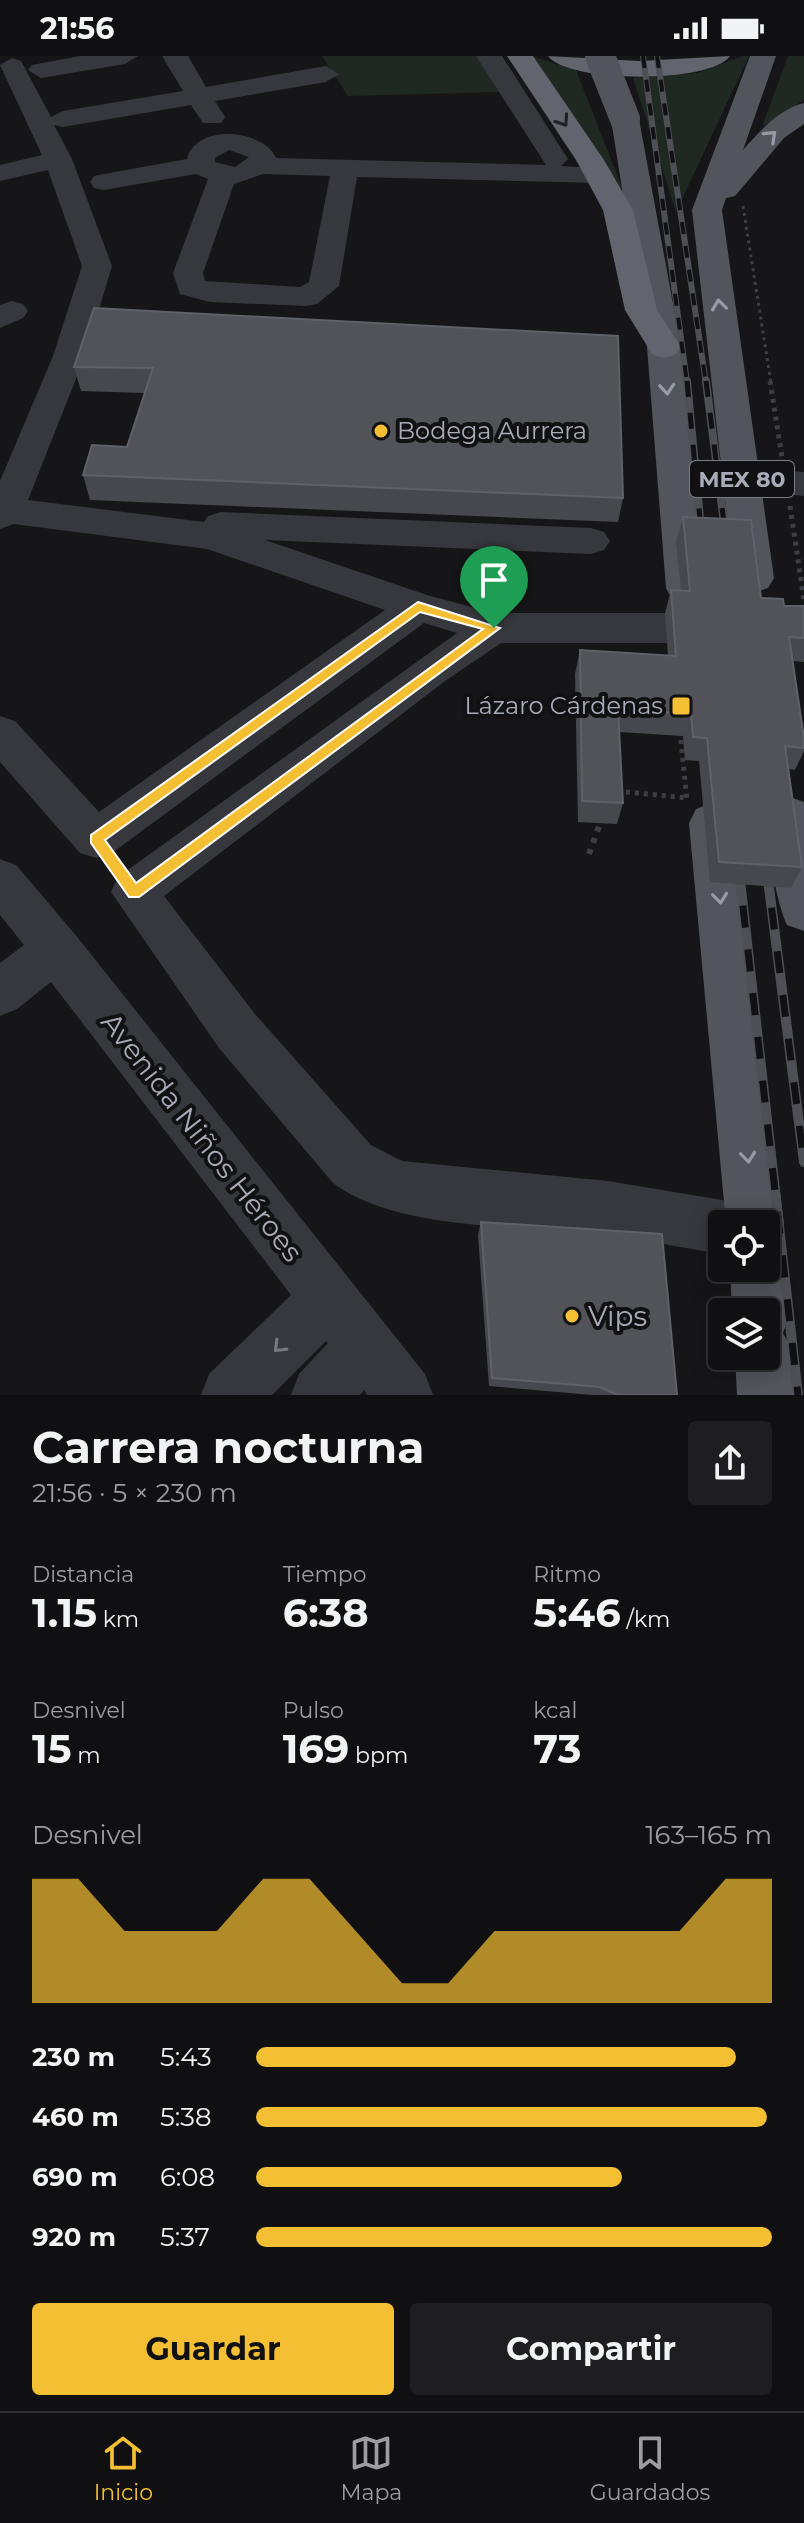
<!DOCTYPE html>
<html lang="es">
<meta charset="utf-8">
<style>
body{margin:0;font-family:Montserrat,sans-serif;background:#1e1e20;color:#f1f3f6;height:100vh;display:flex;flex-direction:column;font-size:30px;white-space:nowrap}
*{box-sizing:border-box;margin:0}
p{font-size:26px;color:#9c9d9f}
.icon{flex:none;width:44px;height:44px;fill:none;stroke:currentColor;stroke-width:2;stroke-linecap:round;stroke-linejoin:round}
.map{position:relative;height:1339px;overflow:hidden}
.sheet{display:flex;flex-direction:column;background:#101012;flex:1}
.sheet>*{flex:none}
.fabs{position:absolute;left:708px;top:1154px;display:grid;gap:16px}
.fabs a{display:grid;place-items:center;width:72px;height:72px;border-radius:8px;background:#101012;box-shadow:0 4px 20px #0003,0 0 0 2px #303032;font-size:40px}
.pin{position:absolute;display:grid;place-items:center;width:68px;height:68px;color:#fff;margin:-82px -34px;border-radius:50% 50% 50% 0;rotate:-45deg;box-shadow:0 0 8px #0007}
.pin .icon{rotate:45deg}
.round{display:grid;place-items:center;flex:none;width:84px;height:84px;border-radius:8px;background:#1e1e20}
.summary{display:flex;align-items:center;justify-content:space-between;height:136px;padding:0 32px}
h1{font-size:44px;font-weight:700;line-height:60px}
.metrics{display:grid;grid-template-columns:repeat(3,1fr);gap:12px;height:136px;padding:8px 32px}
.metrics div{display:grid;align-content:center}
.metrics b{font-size:40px;font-weight:700}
.metrics small{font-size:22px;font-weight:400}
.metrics p{font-size:22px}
.chart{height:224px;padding:16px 32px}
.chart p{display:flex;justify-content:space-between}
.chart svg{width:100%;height:144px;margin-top:8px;fill:#f4bf32;opacity:.7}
.primary-button{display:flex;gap:16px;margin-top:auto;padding:16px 32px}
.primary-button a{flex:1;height:92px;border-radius:8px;background:#f4bf32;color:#111;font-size:32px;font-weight:700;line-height:92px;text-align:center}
.primary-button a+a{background:#1e1e20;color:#f1f3f6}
ul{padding:0 32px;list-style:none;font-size:26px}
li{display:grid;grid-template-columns:128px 96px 1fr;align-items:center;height:60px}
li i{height:20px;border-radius:10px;background:#f4bf32}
.status{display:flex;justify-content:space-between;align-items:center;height:56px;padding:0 40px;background:#101012;direction:ltr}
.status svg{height:22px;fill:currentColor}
.tab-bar{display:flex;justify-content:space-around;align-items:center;height:112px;border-top:2px solid #303032;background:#101012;font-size:22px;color:#9c9d9f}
.tab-bar a{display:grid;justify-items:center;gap:4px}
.tab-bar .current{color:#f4bf32}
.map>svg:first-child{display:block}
.green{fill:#202822}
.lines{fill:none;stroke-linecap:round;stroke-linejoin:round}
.path-far2{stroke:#3d3f44;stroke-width:3;stroke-dasharray:3 4;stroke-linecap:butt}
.path-far1{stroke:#3d3f44;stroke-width:5;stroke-dasharray:4 5;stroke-linecap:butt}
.path{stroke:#3d3f44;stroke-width:6;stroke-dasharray:5 7;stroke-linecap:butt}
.minor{fill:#37383d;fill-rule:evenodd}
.major{fill:#53555c;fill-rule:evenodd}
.highway{fill:#63656e;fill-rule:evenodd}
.rail-far2-casing{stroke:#4e5056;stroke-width:6}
.rail-far1-casing{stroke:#4e5056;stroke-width:8}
.rail-casing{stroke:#4e5056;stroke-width:10}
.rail-far2{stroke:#111113;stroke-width:4;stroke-dasharray:12;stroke-linecap:butt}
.rail-far1{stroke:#111113;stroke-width:5;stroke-dasharray:16;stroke-linecap:butt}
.rail{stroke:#111113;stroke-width:7;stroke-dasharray:22;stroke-linecap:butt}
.major-bridge{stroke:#53555c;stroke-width:30}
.wall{fill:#47484d}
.building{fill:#525359;stroke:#5f6168;stroke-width:2}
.oneway{stroke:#212225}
.oneway2{stroke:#979ba6}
.oneway3{stroke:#757881}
.route{fill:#f4bf32;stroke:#fff;stroke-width:2;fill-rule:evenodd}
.poi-dot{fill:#f4bf32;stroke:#111113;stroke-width:3}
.labels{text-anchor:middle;stroke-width:8;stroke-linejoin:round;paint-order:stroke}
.shield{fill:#111113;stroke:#7b7e86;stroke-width:2}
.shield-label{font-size:22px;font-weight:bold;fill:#a8acb8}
.poi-label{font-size:24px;fill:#a8acb8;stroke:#111113;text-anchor:start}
.near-street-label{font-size:28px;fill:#a8acb8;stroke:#111113}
.near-poi-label{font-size:28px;fill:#a8acb8;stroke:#111113;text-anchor:start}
</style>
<div class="status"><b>21:56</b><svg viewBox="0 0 49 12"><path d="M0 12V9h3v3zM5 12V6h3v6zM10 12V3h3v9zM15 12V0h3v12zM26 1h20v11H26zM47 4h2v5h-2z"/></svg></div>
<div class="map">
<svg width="804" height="1339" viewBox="0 0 804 1339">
<rect width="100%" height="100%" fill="#161618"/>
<path class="green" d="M 322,0 L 478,0 L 500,36 L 348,40 Z
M 531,0 L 576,14 L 629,149 Z
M 743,0 L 749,0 L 676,156 L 633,22 L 697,17 Z
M 788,0 L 804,0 L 804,44 L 762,71 Z"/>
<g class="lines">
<path class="path-far2" d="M 743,150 L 771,327"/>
<path class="path-far1" d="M 770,325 L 782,401
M 790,450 L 804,544
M 680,675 L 687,745
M 617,735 L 687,742"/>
<path class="path" d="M 589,798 L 602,762"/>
<path class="minor" d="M 80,0 L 138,0 L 125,8 L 41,22 L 28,14 L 32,9 Z
M 162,0 L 188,0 L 206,31 L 326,10 L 339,18 L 326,26 L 215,45 L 225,61 L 221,67 L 203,67 L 191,49 L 63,71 L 54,69 L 72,103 L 112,210 L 85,300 L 28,444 L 204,466 L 208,460 L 221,456 L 591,472 L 604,476 L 610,485 L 604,494 L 591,498 L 265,484 L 427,539 L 494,557 L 690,557 L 704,561 L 710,572 L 704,583 L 690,587 L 501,587 L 445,625 L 164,840 L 255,958 L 371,1089 L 402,1105 L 608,1125 L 722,1144 L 741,1152 L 748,1168 L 722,1168 L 722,1198 C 684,1192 645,1184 607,1179 C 526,1169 398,1176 333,1127 L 219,992 L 111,836 L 118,821 L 457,577 L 424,567 L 112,797 L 96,802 L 80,797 L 0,706 L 0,660 L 15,665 L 99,756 L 385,554 L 207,493 L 14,468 L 0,473 L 0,425 L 53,300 L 82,210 L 48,114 L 0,125 L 0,109 L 42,99 L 0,9 L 12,2 L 21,5 L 51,61 L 63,55 L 183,35 Z
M 476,0 L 502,0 L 568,103 L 561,110 L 609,113 L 613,119 L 609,125 L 599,127 L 357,121 L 339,230 L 317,248 L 306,250 L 210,246 L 180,238 L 173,217 L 208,123 L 196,118 L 104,134 L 94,132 L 90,126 L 94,120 L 104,118 L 187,103 C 196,67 264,73 276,102 L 546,109 ZM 229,94 L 249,101 L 235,111 L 215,106 L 215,102 ZM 263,118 L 330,120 L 309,226 L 300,231 L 205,225 L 203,217 L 234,128 Z
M 12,245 L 23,248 L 28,255 L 23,262 L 0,272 L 0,249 Z
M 742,411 L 804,416 L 804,440 L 729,432 L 724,423 L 729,414 Z
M 0,803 L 16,809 L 74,877 L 425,1318 L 433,1339 L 367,1339 L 364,1334 L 360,1339 L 291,1339 L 299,1318 L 328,1287 L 326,1285 L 272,1339 L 201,1339 L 209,1318 L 291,1239 L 51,926 L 17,953 L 0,960 L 0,907 L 24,889 L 0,859 Z"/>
<path class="major" d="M 750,0 L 776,0 L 743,94 C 760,75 779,53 804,47 L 804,68 L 784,82 L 735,140 L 726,142 L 722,154 L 774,522 L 768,532 L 754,537 L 740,532 L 734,522 L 692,154 Z
M 625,55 L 635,57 L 639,63 L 681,291 L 706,532 L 700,543 L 686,547 L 672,543 L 666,532 L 647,291 L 611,63 L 615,57 Z
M 790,741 L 804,746 L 804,875 L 787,869 C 775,843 762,772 774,747 Z
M 712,747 L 728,753 L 735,767 L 784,1168 L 774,1189 L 780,1191 C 792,1220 795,1248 783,1277 L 795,1300 L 799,1339 L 737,1339 L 735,1300 L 766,1300 L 766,1256 L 732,1256 L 730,1212 L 766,1212 L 766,1168 L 726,1168 L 689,767 L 696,753 Z"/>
<path class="highway" d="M 507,0 L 533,0 L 604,104 L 633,154 L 657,254 L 681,291 L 676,298 L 664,302 L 652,298 L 625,254 L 603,154 L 576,104 Z
M 548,0 L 639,5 L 730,0 C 711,28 567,27 548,0 Z"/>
<g class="rail-far2-casing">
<path id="rail-far2" d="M 643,0 L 687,327
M 657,0 L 706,327"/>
</g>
<g class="rail-far1-casing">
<path id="rail-far1" d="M 687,325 L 702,484
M 706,325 L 726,483"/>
</g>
<g class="rail-casing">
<path id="rail" d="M 738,806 L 798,1339
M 766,808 L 804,1106"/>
</g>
<use href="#rail-far2" class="rail-far2"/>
<use href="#rail-far1" class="rail-far1"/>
<use href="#rail" class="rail"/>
<path class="major-bridge" d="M 600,0 L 625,63"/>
</g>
<path class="wall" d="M 94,252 L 623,442 L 618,466 L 90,444 L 83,419 L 127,391 L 145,337 L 81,335 L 74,311 Z
M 683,461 L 761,542 L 784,550 L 804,550 L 804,606 L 793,605 L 804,682 L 804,695 L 795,714 L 789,713 L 802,811 L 791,832 L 710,826 L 699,705 L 685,704 L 683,680 L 619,676 L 623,747 L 617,768 L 578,766 L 575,618 L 580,594 L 668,600 L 665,557 L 671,534 L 681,534 L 676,485 Z
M 481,1166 L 677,1339 L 593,1339 L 489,1330 L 478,1179 Z"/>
<path class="building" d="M 94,252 L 618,280 L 623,442 L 83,419 L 92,389 L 127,391 L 153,312 L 74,311 Z
M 683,461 L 751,464 L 761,542 L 783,543 L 784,550 L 804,550 L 804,582 L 789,581 L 804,682 L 804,692 L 785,690 L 802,811 L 719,806 L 707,682 L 693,681 L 691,658 L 618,654 L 623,747 L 582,745 L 580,594 L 676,600 L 671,534 L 690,535 Z
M 481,1166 L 662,1178 L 677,1339 L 618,1339 L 600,1331 L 492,1322 Z"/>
<defs><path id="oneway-chevron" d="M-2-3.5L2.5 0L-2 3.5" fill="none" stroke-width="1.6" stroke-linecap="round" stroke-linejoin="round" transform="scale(2)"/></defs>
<use class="oneway" href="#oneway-chevron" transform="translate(563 65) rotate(56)"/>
<g class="oneway2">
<use href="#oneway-chevron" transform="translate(771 80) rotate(-43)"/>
<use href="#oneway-chevron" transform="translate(719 249) rotate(-97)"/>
<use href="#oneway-chevron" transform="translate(667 333) rotate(85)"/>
<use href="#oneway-chevron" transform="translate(720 842) rotate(84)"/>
<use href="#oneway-chevron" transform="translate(748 1101) rotate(84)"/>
</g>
<use class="oneway3" href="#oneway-chevron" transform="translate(279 1291) rotate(135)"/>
<path class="route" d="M 418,546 L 500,572 L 139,841 L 129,841 L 91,787 L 91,779 ZM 420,556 L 483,573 L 136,827 L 105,784 Z"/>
<g class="poi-dot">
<circle cx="381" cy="375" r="8"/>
<rect x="671" y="640" width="20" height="20" rx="4"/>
<circle cx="572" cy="1260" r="8"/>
</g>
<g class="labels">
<rect class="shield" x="690" y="405" width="104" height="36" rx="6"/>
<g class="shield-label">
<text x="742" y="431">MEX 80</text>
</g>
<g class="poi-label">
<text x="397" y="383">Bodega Aurrera</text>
<text x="663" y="658" text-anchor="end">Lázaro Cárdenas</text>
</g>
<g class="near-street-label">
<text transform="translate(202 1081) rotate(52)" y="10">Avenida Niños Héroes</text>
</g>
<g class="near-poi-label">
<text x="588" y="1270">Vips</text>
</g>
</g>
</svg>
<div class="fabs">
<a><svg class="icon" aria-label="locate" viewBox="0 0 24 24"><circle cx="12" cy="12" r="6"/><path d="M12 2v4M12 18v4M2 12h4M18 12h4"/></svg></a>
<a><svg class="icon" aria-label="layers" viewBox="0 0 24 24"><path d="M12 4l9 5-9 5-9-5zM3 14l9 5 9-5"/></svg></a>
</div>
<div class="pin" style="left:494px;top:572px;background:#1e9e55"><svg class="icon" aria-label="arrive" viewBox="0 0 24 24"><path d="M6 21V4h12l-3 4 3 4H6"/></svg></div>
</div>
<section class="sheet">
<div class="summary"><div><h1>Carrera nocturna</h1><p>21:56 · 5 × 230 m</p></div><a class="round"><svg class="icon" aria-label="share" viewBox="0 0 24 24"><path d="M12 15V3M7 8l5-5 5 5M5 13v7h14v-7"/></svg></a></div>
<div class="metrics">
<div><p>Distancia</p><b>1.15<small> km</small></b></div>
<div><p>Tiempo</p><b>6:38</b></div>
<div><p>Ritmo</p><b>5:46<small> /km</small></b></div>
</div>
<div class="metrics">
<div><p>Desnivel</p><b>15<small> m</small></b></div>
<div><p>Pulso</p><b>169<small> bpm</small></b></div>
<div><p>kcal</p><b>73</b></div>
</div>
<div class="chart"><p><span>Desnivel</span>163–165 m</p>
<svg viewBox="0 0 160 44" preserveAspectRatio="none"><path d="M0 44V6L10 6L20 22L30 22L40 22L50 6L60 6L70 22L80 38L90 38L100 22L110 22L120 22L130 22L140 22L150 6L160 6V44z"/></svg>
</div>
<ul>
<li><b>230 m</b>5:43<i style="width:93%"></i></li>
<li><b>460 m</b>5:38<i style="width:99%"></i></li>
<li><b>690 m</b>6:08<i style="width:71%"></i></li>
<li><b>920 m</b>5:37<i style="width:100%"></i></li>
</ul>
<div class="primary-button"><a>Guardar</a><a>Compartir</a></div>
</section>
<nav class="tab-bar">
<a class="current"><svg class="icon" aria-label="home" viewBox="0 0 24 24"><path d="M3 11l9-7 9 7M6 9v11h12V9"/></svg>Inicio</a>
<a><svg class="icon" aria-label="map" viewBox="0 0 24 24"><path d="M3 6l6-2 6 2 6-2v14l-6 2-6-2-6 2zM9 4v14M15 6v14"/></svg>Mapa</a>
<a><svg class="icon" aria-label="saved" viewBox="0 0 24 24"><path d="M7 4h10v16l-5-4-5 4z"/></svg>Guardados</a>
</nav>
